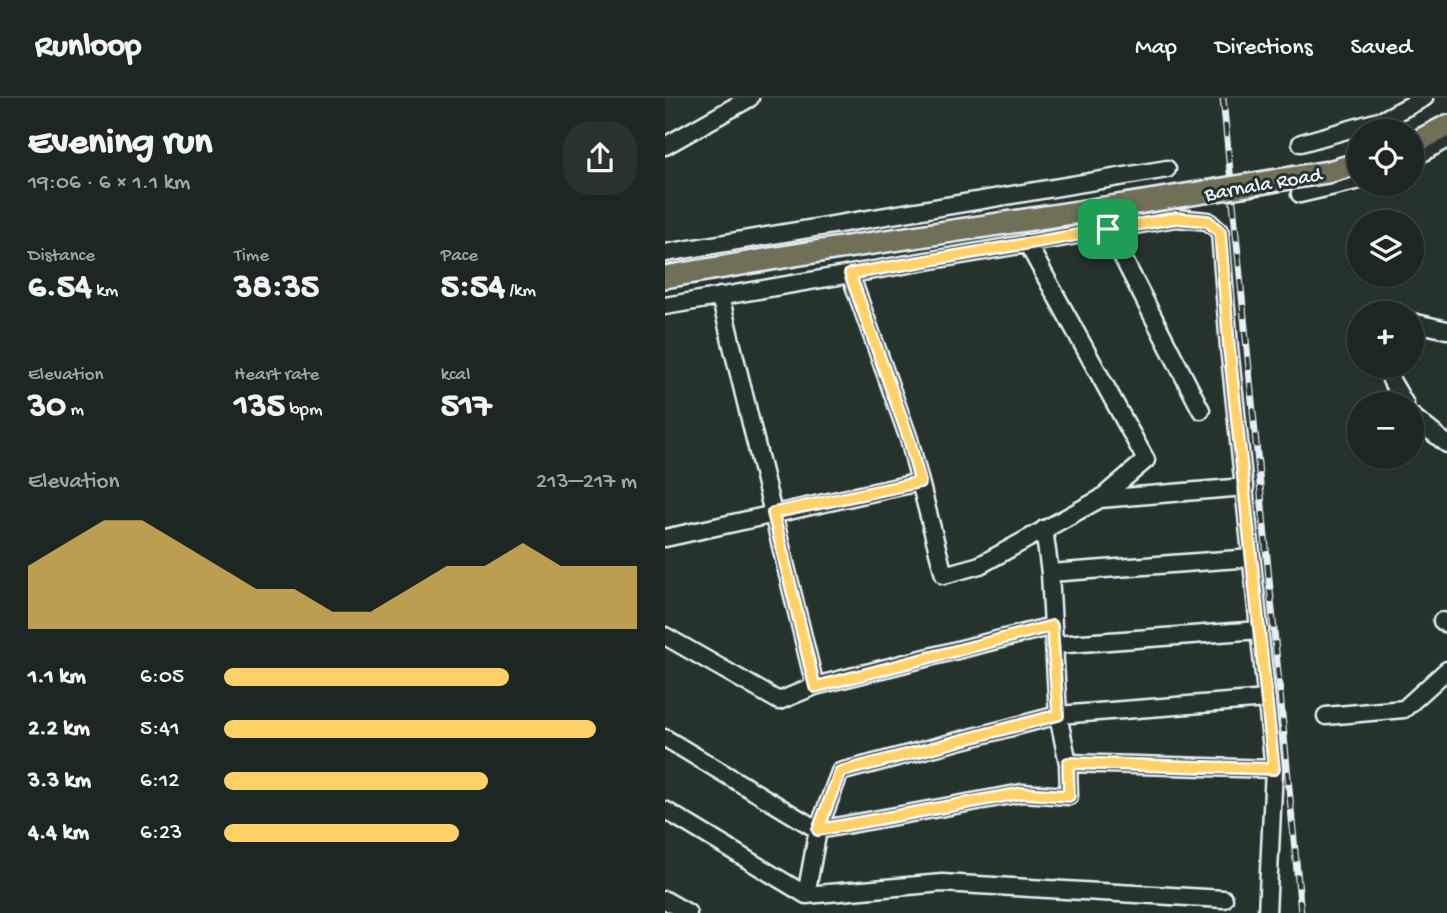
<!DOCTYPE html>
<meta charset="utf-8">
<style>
body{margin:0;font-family:"Gochi Hand",sans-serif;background:#29322f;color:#f1f3f6;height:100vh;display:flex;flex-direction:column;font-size:26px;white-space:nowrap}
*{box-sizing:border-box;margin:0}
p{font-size:23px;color:#a0a5a5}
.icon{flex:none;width:38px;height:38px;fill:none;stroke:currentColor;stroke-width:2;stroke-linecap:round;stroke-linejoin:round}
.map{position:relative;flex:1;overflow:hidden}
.sheet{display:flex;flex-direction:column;background:#1c2622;width:665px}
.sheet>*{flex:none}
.controls{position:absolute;left:682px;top:21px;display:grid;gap:14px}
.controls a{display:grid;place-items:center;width:77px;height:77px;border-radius:50%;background:#1c2622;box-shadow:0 2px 5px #0004,0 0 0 2px #3a4340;font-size:35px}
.pin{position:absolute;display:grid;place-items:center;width:60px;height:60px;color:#fff;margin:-30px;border-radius:14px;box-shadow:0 4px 10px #0006}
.round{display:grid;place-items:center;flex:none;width:74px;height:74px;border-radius:28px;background:#29322f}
.head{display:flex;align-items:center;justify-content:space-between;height:119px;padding:0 28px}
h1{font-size:38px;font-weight:700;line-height:52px}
.metrics{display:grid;grid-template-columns:repeat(3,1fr);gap:10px;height:119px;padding:7px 28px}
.metrics div{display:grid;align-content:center}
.metrics b{font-size:35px;font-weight:700}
.metrics small{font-size:19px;font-weight:400}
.metrics p{font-size:19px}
.chart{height:196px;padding:14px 28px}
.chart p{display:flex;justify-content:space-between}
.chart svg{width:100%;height:126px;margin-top:7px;fill:#ffd166;opacity:.7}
ul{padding:0 28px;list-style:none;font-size:23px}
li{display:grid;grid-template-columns:112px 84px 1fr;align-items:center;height:52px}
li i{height:18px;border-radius:9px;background:#ffd166}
header{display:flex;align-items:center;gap:42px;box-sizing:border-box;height:98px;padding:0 35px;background:#1c2622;border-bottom:2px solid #3a4340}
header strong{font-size:33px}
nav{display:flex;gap:38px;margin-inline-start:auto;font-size:24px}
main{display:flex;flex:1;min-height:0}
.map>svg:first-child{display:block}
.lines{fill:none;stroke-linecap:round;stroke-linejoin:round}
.minor-casing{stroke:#e8f1f8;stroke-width:21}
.major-casing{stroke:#e8f1f8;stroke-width:26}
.minor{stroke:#26332d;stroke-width:16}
.major{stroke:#706f59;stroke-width:21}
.rail-casing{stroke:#e8f1f8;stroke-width:7}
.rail{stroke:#26332d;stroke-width:4.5;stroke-dasharray:13;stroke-linecap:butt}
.major-bridge-casing{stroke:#e8f1f8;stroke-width:26;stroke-linecap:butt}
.major-bridge{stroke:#706f59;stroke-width:21}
.route-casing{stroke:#fff;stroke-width:14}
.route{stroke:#ffd166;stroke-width:9}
.labels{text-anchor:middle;stroke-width:6;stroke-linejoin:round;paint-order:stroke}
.street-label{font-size:21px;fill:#e8f1f8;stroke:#26332d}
</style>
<header>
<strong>Runloop</strong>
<nav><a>Map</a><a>Directions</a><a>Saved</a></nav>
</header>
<main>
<section class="sheet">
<div class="head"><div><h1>Evening run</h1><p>19:06 · 6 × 1.1 km</p></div><a class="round"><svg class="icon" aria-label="share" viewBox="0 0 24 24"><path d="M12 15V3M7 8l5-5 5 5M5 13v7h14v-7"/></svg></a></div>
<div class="metrics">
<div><p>Distance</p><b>6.54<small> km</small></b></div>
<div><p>Time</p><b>38:35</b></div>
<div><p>Pace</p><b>5:54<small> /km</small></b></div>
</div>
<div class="metrics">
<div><p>Elevation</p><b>30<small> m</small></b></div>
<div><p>Heart rate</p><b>135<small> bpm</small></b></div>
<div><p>kcal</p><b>517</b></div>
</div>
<div class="chart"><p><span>Elevation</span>213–217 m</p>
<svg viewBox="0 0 160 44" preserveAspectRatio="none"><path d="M0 44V22L10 14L20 6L30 6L40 14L50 22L60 30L70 30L80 38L90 38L100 30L110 22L120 22L130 14L140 22L150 22L160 22V44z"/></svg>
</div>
<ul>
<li><b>1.1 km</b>6:05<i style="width:69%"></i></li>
<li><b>2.2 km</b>5:41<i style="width:90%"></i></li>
<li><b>3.3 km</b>6:12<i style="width:64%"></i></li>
<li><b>4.4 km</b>6:23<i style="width:57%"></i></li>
</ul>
</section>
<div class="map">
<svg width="782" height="815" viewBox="0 0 782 815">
<rect width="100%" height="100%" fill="#26332d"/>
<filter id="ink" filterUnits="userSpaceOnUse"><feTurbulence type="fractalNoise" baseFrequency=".0143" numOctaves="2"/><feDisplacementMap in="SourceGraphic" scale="14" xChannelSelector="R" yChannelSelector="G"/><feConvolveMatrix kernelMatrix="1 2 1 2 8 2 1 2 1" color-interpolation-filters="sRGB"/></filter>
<g filter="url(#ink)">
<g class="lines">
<g class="minor-casing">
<path id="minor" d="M 636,45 L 717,22 L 759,0
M 0,48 L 85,0
M 747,61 L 782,41
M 635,96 L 695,82
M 443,131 L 536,312
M 0,155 L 502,71
M 185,176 L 244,341 L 279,477 L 315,467 L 435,401 L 481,362 L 362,145
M 55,198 L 150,588
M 0,208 L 511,120 L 543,123 L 555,134 L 564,249 L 609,671 L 602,815
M 747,224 L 782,232
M 724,268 L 726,282 L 740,306
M 747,318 L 782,346
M 435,401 L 580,389
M 379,431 L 385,475 L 393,617 L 403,665 L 609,671
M 0,440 L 255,384
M 385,475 L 587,460
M 777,523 L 782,526
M 0,538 L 114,603 L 150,588 L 387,528
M 389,547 L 595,532
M 661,618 L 739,611 L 782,572
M 0,640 L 153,732 L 357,695 L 404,698 L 403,665
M 0,712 L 141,797 L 277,785 L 559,801
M 141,797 L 153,732 L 175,674 L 393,617 L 602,601
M 0,802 L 23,815"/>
</g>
<g class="major-casing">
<path id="major" d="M 747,46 L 782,28
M 0,179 L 136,156 L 459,107"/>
</g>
<use href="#minor" class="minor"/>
<use href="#major" class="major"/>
<g class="rail-casing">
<path id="rail" d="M 558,0 L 636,815"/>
</g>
<use href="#rail" class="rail"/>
<g class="major-bridge-casing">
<path id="major-bridge" d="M 459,107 L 663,74 L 695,65"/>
</g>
<use href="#major-bridge" class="major-bridge"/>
</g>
</g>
<g class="lines" filter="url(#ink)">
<g class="route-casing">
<path id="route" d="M 511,120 L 543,123 L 555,134 L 564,249 L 609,671 L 403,665 L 404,698 L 357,695 L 153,732 L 175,674 L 393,617 L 387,528 L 150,589 L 108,415 L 255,384 L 244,341 L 185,176 Z"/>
</g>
<use href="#route" class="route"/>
</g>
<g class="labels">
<g class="street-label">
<text transform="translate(598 85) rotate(-10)" y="7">Barnala Road</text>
</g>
</g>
</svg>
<div class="controls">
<a><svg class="icon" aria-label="locate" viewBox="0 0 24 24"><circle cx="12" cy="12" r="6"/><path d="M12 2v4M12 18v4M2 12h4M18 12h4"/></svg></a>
<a><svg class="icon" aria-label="layers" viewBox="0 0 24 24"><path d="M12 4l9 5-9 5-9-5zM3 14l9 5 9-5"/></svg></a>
<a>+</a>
<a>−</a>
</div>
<div class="pin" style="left:443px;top:131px;background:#1e9e55"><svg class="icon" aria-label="arrive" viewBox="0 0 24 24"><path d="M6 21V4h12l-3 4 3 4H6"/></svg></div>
</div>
</main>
